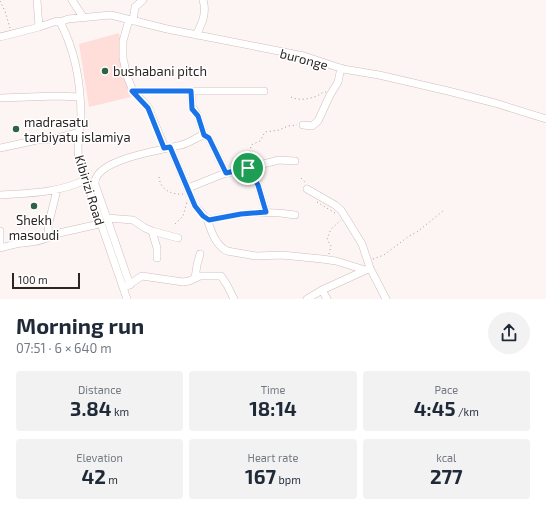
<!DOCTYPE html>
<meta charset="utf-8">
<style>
body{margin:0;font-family:"Exo 2",sans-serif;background:#f2f2f3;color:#1f2937;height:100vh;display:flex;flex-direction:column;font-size:15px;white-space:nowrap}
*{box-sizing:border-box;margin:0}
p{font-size:13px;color:#747a83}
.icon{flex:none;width:22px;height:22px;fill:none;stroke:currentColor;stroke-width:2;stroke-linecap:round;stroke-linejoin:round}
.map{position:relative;height:299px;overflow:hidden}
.details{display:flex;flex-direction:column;background:#fff;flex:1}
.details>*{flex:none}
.scale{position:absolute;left:12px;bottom:10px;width:68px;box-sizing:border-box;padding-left:4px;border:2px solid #2c2524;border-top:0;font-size:11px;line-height:14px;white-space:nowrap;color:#2c2524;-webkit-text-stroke:3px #fff;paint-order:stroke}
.pin{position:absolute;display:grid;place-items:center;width:34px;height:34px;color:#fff;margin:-17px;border:2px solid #fff;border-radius:50%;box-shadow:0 1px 4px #0007}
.round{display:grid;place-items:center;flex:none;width:42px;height:42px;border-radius:21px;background:#f2f2f3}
.overview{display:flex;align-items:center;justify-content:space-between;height:68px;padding:0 16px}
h1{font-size:22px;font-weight:700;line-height:30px}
.stats{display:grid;grid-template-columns:repeat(3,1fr);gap:6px;height:68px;padding:4px 16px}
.stats div{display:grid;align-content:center;border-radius:4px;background:#f2f2f3;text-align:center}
.stats b{font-size:20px;font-weight:700}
.stats small{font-size:11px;font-weight:400}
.stats p{font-size:11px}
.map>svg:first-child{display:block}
.green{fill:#ffddd9}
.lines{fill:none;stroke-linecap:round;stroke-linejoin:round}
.minor-casing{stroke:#d1bdbb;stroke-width:8}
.path{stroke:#a39b9a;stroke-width:1;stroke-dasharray:1 3;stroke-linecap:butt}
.minor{stroke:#fff;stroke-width:7}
.route-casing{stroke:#fff;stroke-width:8}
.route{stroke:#1a73e8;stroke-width:5}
.poi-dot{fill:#2e6247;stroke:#fff;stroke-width:1.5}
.labels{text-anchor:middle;stroke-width:3;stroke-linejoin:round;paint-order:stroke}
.street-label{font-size:13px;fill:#2c2524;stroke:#fff}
.poi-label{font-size:13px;fill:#2c2524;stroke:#fff;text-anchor:start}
</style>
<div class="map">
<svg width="546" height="299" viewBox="0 0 546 299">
<rect width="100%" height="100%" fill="#fdf5f4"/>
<path class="green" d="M 119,33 L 131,97 L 89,107 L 79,44 Z"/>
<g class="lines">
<g class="minor-casing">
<path id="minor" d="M 37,0 L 39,27
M 72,0 L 83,17
M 129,20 L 123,41 L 123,58 L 127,76 L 133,91 L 148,107 L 165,148
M 133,21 L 135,7 L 143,0
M 60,22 L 68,19 L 111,15 L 167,29 L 304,56 L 343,69 L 379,75 L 448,91 L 495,103 L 546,119
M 196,35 C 202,24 207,13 203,0
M 0,37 L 39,27 L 57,21 L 60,22 C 75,50 81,86 81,118 C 80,132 76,145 79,160 L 127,299
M 133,91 L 264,91
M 191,91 L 192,106 L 198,116 L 204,135
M 0,98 L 56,96 L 80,97
M 303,125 L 312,126 L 318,121 L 330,95 L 338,82 L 341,68
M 170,147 L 195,206 L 206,218 L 209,220 L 214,219 C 243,213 266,210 295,215
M 0,148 L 37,140 L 50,140 L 79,132
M 248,168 L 258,185 L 266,212
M 188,188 L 223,174 L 279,160 L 295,161
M 307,189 L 335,205 L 341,210 L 362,244 L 370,268 L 386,299
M 0,195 C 30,193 58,193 85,180
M 107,218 L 133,220 L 145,228 L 152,231 L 178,238
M 207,219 C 211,230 215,245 227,251 L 256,256 L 282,255 L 322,259 L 336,261 L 365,270
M 0,231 L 0,245
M 152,231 L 157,248 L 157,258
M 49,237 L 59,233 L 95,225 L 100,223
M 0,248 C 6,247 10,245 16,244 C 28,242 38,243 49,237 L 48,226 L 57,190
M 195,278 L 197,265 L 200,254
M 130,285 L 95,184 C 93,159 164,150 181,145 C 190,143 196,137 204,135 L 209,138 L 226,173
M 127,286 L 142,276 L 183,282 L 189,281 L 200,276 L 221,276 L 227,285 L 234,299
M 322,290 L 327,299
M 307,299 L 322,290 L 366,270"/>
</g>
<path class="path" d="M 0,1 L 5,11 L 10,28
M 291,97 C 299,101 309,99 317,96 C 321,94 322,92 326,92
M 250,160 L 251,145 L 260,141 L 265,132 L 279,130 L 288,126 L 297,125
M 159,177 C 160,189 171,195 183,194
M 301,178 L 306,183
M 317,202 L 335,213
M 175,224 L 183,216 L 187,202
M 329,254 L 331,246 L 327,239 L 331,229 L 341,220
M 373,259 L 384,255 L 409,236 L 417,232 L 443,211"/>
<use href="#minor" class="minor"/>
</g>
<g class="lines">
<g class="route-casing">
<path id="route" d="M 132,91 L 191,91 L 192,109 L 198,116 L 204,135 L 209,138 L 226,173 L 248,168 L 258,185 L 266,212 L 241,214 L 209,220 L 203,216 L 195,206 L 170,147 L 164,148 L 148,108 Z"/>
</g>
<use href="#route" class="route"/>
</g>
<g class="poi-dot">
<circle cx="105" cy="71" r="4"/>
<circle cx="16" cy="129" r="4"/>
<circle cx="34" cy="206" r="4"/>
</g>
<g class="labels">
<g class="street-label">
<text transform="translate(304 59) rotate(15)" y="5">buronge</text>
<text transform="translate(90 190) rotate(73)" y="5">Kibirizi Road</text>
</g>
<g class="poi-label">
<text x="113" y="76">bushabani pitch</text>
<text x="24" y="127">madrasatu<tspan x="24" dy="15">tarbiyatu islamiya</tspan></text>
<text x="34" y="225" text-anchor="middle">Shekh<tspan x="34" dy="15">masoudi</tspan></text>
</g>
</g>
</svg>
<div class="scale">100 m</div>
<div class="pin" style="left:248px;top:168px;background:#1e9e55"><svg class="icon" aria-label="arrive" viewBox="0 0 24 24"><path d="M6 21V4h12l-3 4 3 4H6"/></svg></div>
</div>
<section class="details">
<div class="overview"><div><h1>Morning run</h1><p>07:51 · 6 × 640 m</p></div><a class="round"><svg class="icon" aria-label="share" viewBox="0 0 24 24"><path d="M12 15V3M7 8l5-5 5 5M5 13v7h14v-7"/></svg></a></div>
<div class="stats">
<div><p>Distance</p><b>3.84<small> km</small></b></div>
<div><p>Time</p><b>18:14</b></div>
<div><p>Pace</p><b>4:45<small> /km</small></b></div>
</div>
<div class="stats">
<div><p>Elevation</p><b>42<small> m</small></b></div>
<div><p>Heart rate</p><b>167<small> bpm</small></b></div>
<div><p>kcal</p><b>277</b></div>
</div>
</section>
